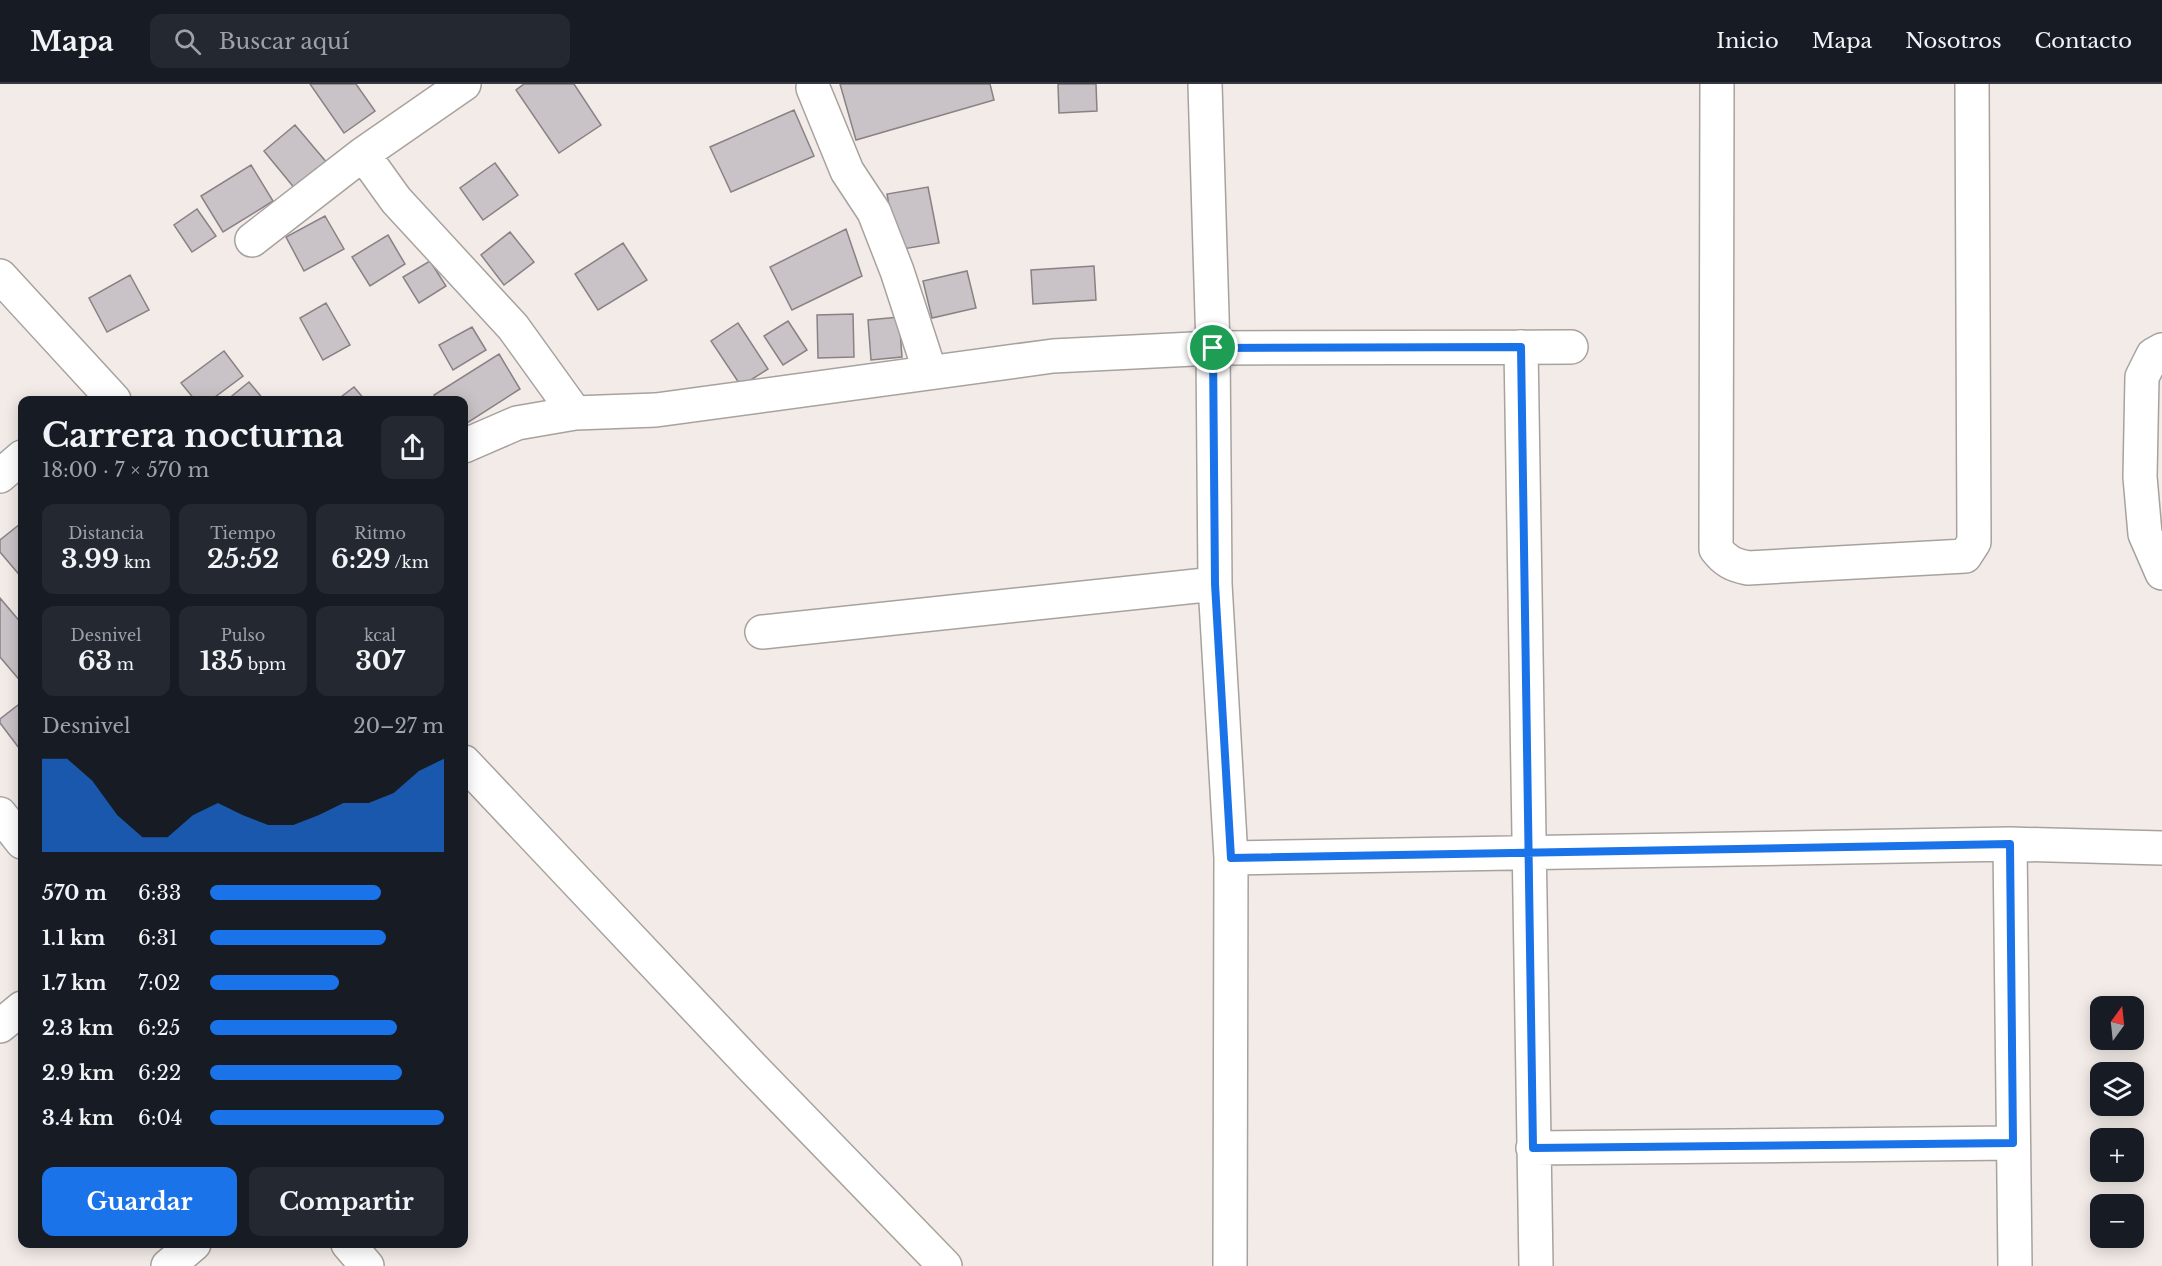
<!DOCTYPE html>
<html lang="es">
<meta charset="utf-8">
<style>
body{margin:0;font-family:"Libre Baskerville",serif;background:#242831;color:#f1f3f6;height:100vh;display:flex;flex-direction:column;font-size:22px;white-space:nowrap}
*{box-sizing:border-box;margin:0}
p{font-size:20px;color:#9ea1a6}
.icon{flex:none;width:33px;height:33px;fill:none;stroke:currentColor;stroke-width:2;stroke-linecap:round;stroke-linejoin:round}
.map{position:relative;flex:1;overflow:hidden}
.panel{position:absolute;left:18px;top:312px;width:450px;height:852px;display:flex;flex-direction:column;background:#171b24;border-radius:12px;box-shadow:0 3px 15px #0003}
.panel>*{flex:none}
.needle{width:39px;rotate:15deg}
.buttons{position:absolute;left:2090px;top:912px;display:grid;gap:12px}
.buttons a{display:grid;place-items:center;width:54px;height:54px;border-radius:12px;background:#171b24;box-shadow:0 3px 15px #0003;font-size:30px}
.pin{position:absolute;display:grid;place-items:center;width:51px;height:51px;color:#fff;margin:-26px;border:3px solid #fff;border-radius:50%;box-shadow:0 2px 6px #0007}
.round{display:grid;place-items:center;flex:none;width:63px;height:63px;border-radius:12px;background:#242831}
.overview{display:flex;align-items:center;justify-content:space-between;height:102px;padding:0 24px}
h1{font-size:33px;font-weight:700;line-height:45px}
.stats{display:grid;grid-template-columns:repeat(3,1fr);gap:9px;height:102px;padding:6px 24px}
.stats div{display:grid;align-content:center;border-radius:12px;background:#242831;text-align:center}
.stats b{font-size:26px;font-weight:700}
.stats small{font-size:16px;font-weight:400}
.stats p{font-size:16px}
.chart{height:168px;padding:12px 24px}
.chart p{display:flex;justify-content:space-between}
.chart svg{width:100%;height:108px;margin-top:6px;fill:#1a73e8;opacity:.7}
.primary-button{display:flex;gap:12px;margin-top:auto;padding:12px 24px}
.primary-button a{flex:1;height:69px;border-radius:12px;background:#1a73e8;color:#fff;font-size:24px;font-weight:700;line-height:69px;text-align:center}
.primary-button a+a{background:#242831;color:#f1f3f6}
ul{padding:0 24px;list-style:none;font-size:20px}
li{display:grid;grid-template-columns:96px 72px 1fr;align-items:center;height:45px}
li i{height:15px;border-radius:8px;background:#1a73e8}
header{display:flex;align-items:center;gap:36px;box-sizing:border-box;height:84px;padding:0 30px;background:#171b24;border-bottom:2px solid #363941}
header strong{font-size:28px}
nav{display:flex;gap:33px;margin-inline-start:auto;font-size:21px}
.search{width:420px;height:54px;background:#242831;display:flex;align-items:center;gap:15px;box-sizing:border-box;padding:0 21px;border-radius:12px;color:#9ea1a6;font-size:22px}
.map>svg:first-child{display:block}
.building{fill:#c9c2c6;stroke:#888285;stroke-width:1.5}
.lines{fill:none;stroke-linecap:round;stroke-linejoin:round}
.minor-casing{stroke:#a8a29e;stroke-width:36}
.minor{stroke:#fff;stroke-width:33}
.route-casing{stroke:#fff;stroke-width:12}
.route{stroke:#1a73e8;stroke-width:8}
</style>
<header>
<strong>Mapa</strong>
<div class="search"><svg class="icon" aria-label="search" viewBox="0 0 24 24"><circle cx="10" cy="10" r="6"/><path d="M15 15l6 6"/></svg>Buscar aquí</div>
<nav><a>Inicio</a><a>Mapa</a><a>Nosotros</a><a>Contacto</a></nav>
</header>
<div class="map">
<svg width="2162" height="1182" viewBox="0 0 2162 1182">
<rect width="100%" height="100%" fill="#f2ebe7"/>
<path class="building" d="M 310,0 L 356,0 L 375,27 L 344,49 Z
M 524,0 L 574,0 L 601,41 L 559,69 L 516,6 Z
M 840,0 L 990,0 L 994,16 L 856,56 Z
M 1058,0 L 1096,0 L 1097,27 L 1059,29 Z
M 794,26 L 814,72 L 731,108 L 710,63 Z
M 295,41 L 328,80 L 296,106 L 264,67 Z
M 495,79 L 518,111 L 483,136 L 460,104 Z
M 251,81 L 273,117 L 223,148 L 201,112 Z
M 928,103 L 939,159 L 897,166 L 887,110 Z
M 197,125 L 216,152 L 192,168 L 174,141 Z
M 325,132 L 344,165 L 304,187 L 286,153 Z
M 846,145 L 862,192 L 792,226 L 770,183 Z
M 510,148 L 534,178 L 504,201 L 481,171 Z
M 388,151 L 405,180 L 370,202 L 352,173 Z
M 623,159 L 647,196 L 598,226 L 575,190 Z
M 430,177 L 446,202 L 419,219 L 403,193 Z
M 1094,182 L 1096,216 L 1033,220 L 1031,186 Z
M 967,187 L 976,224 L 932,234 L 923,197 Z
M 130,191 L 149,226 L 107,248 L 89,214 Z
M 326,219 L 350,261 L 323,276 L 300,234 Z
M 853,230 L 854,273 L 818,274 L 817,231 Z
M 899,233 L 902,273 L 871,276 L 868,236 Z
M 788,237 L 807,266 L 783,281 L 764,252 Z
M 738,239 L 768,285 L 741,302 L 711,257 Z
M 472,243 L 486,266 L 453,286 L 439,261 Z
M 224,267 L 243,292 L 211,316 L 195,316 L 181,299 Z
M 499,270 L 520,305 L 464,341 L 464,316 L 437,316 L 434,311 Z
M 249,298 L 264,316 L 227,316 Z
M 354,303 L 365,316 L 337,316 Z
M 20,440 L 22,443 L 22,494 L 0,468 L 0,456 Z
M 0,514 L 22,540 L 22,599 L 0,573 Z
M 22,618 L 22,668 L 0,639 L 0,635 Z"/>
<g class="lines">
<g class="minor-casing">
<path id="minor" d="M 464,0 L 363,70 L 396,116 L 513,243 L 575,329
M 1205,0 L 1213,264 L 1215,500 L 1231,774 L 1230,1182
M 1717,0 L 1716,465 C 1725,477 1733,481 1748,484 L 1965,472 L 1974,458 L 1972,0
M 813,4 L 847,87 L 874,128 L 897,187 L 930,288
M 252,156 L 363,70
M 0,192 L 114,316
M 1521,263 L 1536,1182
M 2162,266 L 2153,271 L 2142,293 L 2140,393 L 2145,450 L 2162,489
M 464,362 L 517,339 L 575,329 L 656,326 L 1053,272 L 1213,264 L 1571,263
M 0,392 L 22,373
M 762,548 L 1215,500
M 464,678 L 752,983 L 945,1182
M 0,730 L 22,758
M 2010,760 L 2015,1182
M 1231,774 L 2010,760 L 2162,764
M 0,942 L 22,924
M 1533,1064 L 2013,1059
M 348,1160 L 367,1182
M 168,1182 L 194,1160"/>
</g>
<use href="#minor" class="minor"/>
</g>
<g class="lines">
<g class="route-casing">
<path id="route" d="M 1213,264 L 1215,500 L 1231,774 L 2010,760 L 2013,1059 L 1533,1064 L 1521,263 L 1213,264"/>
</g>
<use href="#route" class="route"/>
</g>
</svg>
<div class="buttons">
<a><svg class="needle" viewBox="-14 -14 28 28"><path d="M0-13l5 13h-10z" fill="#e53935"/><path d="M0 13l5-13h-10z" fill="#9ea1a6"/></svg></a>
<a><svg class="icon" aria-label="layers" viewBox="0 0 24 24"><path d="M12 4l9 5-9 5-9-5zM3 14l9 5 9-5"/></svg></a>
<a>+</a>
<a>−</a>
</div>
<div class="pin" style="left:1213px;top:264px;background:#1e9e55"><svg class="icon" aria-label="arrive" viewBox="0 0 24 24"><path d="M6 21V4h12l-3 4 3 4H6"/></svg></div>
<section class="panel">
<div class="overview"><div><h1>Carrera nocturna</h1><p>18:00 · 7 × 570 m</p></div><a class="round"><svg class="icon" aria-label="share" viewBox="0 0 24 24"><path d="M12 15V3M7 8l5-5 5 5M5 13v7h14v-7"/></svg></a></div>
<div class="stats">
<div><p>Distancia</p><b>3.99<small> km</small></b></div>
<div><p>Tiempo</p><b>25:52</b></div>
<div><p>Ritmo</p><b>6:29<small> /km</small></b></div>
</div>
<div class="stats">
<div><p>Desnivel</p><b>63<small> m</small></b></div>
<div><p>Pulso</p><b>135<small> bpm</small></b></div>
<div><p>kcal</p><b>307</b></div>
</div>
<div class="chart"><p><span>Desnivel</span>20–27 m</p>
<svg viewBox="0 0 160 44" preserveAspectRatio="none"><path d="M0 44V6L10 6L20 15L30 29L40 38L50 38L60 29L70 24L80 29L90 33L100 33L110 29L120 24L130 24L140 20L150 11L160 6V44z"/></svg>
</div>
<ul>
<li><b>570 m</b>6:33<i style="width:73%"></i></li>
<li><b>1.1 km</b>6:31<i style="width:75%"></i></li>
<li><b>1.7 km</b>7:02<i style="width:55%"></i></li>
<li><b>2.3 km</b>6:25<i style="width:80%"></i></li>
<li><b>2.9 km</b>6:22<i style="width:82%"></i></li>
<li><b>3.4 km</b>6:04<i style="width:100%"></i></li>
</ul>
<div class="primary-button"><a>Guardar</a><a>Compartir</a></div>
</section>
</div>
